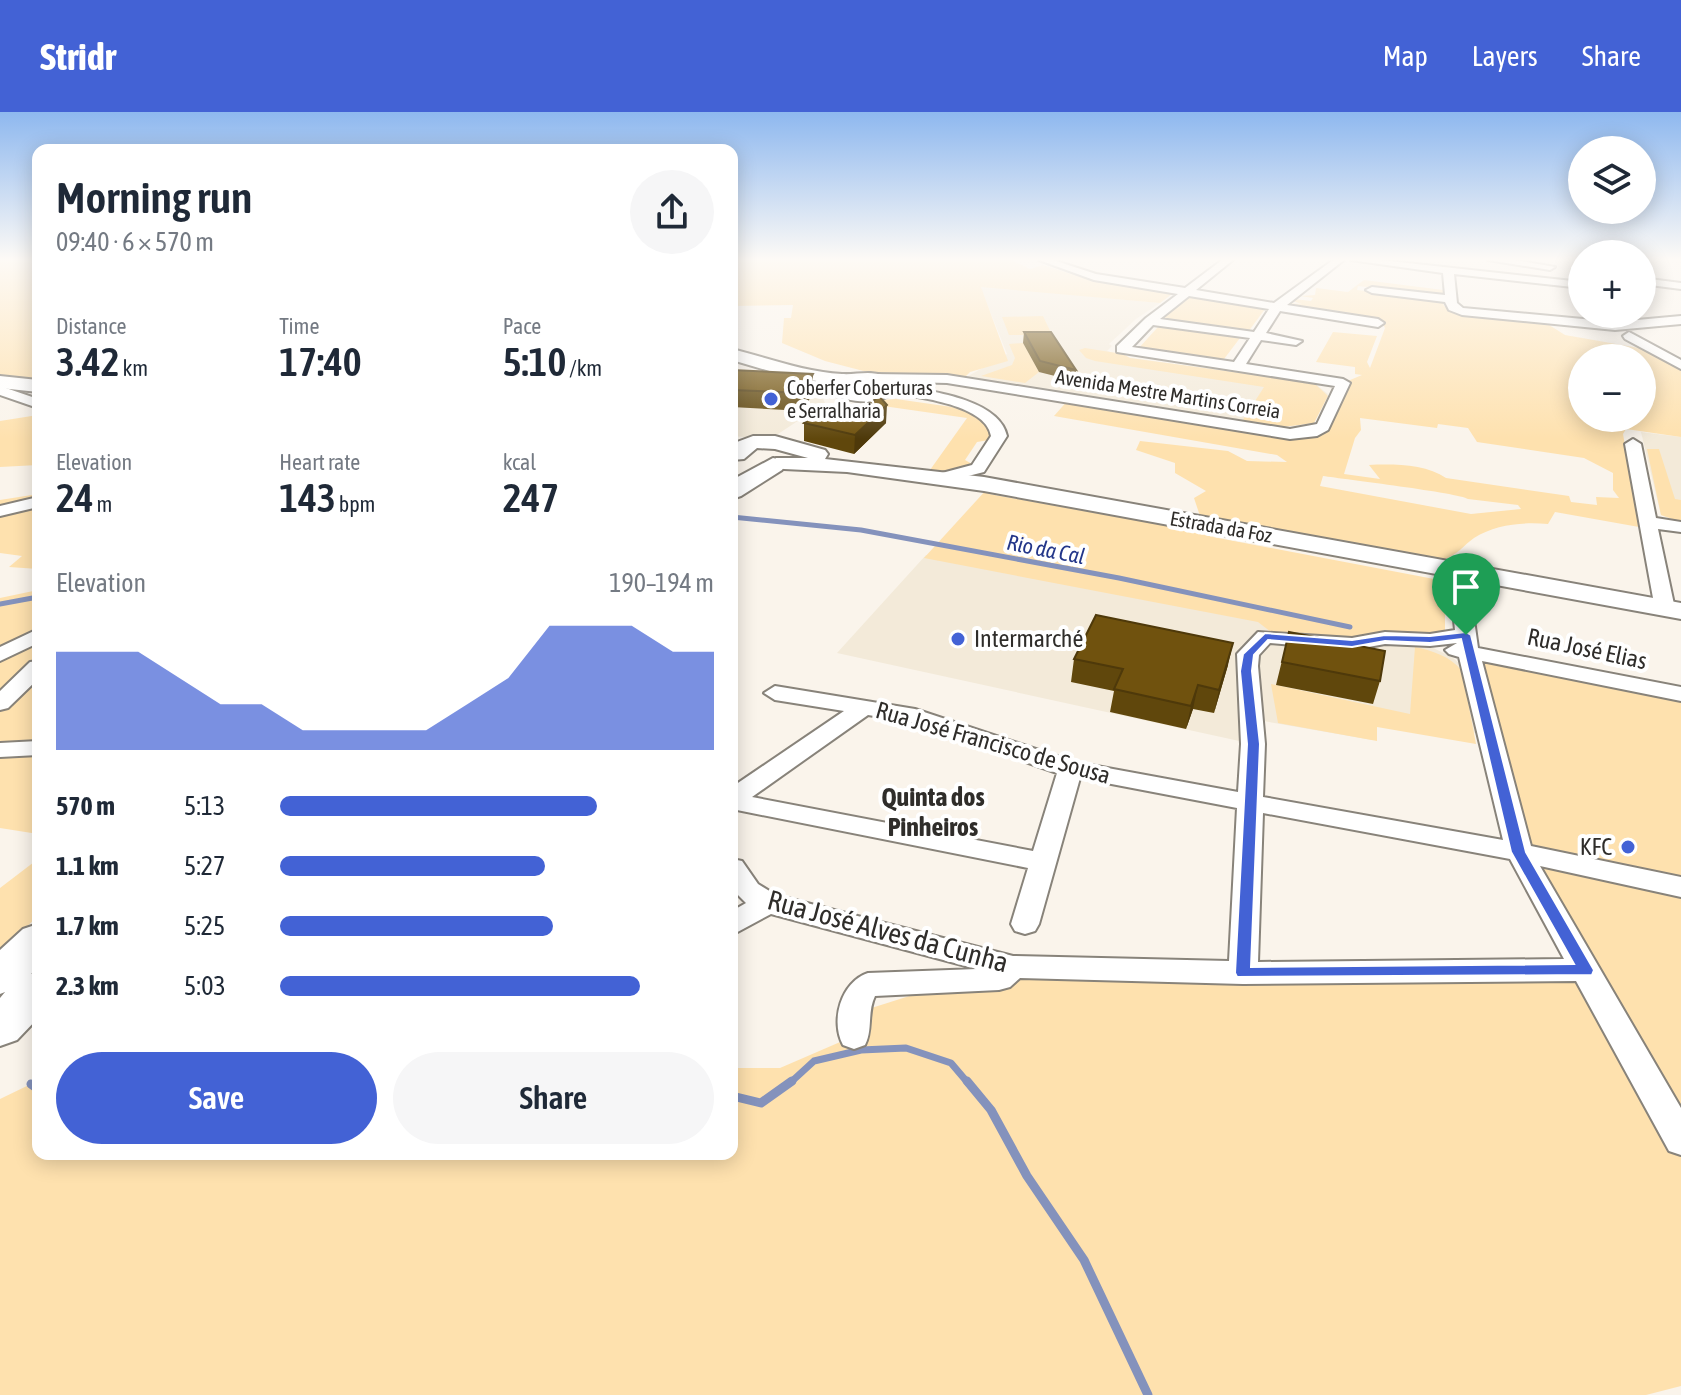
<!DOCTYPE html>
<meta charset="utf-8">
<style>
body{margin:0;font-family:"Asap Condensed",sans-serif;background:#f6f6f7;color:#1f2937;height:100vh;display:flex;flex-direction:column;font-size:30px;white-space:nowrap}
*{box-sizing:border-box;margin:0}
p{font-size:26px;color:#747a83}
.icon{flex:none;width:44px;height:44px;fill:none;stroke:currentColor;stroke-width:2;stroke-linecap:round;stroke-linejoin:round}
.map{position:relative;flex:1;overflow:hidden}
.details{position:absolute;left:32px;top:32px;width:706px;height:1016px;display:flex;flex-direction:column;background:#fff;border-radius:16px;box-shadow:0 4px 20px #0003}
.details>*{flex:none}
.controls{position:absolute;left:1568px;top:24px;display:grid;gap:16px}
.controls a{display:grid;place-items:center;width:88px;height:88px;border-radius:50%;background:#fff;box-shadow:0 4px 20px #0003;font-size:40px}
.pin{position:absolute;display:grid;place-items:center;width:68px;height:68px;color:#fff;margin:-82px -34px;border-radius:50% 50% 50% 0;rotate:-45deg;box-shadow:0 0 8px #0007}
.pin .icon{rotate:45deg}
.round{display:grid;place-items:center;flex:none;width:84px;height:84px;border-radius:42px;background:#f6f6f7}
.headline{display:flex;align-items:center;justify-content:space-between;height:136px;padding:0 24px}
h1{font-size:44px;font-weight:600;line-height:60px}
.stats{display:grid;grid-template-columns:repeat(3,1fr);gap:12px;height:136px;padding:8px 24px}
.stats div{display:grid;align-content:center}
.stats b{font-size:40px;font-weight:600}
.stats small{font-size:22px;font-weight:400}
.stats p{font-size:22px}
.chart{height:224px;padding:16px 24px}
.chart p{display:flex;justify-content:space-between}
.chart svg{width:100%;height:144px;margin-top:8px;fill:#4362d5;opacity:.7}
.button{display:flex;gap:16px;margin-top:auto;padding:16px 24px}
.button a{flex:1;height:92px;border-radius:48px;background:#4362d5;color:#fff;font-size:32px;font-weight:600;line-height:92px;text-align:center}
.button a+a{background:#f6f6f7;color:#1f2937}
ul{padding:0 24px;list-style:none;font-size:26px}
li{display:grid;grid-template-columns:128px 96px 1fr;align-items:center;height:60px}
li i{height:20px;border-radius:10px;background:#4362d5}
header{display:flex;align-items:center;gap:48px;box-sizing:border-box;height:112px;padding:0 40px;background:#4362d5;color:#fff}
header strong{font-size:38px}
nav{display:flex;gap:44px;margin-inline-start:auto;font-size:28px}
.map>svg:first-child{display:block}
.built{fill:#f3ead9}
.green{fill:#fee1ae;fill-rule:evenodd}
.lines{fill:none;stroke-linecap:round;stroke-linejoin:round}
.stream-far2{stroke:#8492bc;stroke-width:5}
.stream-far1{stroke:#8492bc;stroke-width:7}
.stream{stroke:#8492bc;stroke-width:9}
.minor-casing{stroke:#88837a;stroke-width:4}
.major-casing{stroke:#88837a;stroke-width:4}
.highway-casing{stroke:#88837a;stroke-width:4}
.minor{fill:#fff;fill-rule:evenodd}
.major{fill:#fff;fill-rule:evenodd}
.highway{fill:#fff;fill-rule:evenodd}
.wall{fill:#60470c}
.shaded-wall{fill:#4e390a}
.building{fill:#70520e;stroke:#4e390a;stroke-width:2}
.route{fill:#4362d5;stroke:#fff;stroke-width:2;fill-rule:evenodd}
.poi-dot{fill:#4362d5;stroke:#fff;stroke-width:3}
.labels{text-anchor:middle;stroke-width:8;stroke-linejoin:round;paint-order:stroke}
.far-poi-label{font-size:20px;fill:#2f2d2a;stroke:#fff;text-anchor:start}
.far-street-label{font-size:20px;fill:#2f2d2a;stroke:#fff}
.far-water-label{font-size:22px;font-style:italic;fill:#233689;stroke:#fff}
.poi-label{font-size:24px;fill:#2f2d2a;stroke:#fff;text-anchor:start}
.street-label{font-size:24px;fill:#2f2d2a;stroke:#fff}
.neighbourhood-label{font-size:26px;font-weight:bold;fill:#2f2d2a;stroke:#fff}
.near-street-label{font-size:28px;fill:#2f2d2a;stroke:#fff}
</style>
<header>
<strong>Stridr</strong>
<nav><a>Map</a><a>Layers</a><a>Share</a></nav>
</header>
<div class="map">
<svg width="1681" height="1283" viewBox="0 0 1681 1283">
<rect width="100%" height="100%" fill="#faf4eb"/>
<path class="built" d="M 980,174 L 1160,191 L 1136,207 L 1109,232 L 1112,234 L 1107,239 L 1130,246 L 1314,271 L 1328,282 L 1314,311 L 1275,316 L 974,266 L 963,267 L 1007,242 Z
M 732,275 L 813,279 L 820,280 L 825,291 L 778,322 L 757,326 L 732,324 Z
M 1641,320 L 1681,325 L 1681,410 L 1661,403 Z
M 926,443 L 1410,525 L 1452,545 L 1467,558 L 1481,622 L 1380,608 L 1372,628 L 1252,607 L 1253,632 L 837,541 Z"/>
<path class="green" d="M 0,148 L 38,148 L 38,270 L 0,266 Z
M 738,148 L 1012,148 L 1030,157 L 1043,153 L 1081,165 L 1172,182 L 1160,191 L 981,175 L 1008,249 L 970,260 L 963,267 L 875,262 L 825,249 L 782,231 L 784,206 L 791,206 L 793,193 L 732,194 L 732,152 Z
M 1364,168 L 1443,178 L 1443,184 L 1358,174 L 1357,178 L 1442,187 L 1444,194 L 1457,200 L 1538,206 L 1565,223 L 1639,236 L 1681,253 L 1681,325 L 1626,317 L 1623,322 L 1639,415 L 1555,400 L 1548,412 C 1523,410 1496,412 1474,426 C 1463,434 1457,443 1443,448 L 1200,404 L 1194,386 L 1206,379 L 1175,361 L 1175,351 L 1136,338 L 1140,329 L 1228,339 L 1247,349 L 1287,350 L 1277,343 L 1054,304 L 1069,287 L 1290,322 L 1317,319 L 1343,271 L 1362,263 L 1355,262 L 1355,255 L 1316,250 L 1333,220 L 1377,224 L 1367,250 L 1370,256 L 1385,216 L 1383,212 L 1372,208 L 1284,195 L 1287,191 L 1302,192 L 1292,189 L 1294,187 L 1311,189 L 1313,186 L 1300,184 L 1315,183 L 1316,176 L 1348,180 ZM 1582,246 L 1642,246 L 1642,306 L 1582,306 ZM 1360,306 L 1437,316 L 1438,312 L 1468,316 L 1477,330 L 1584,346 L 1613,361 L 1613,378 L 1619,386 L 1596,385 L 1597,393 L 1571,390 L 1569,384 L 1446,366 C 1426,352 1393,352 1369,353 L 1380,367 L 1344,362 L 1355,326 L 1361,318 ZM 1323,364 C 1343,367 1460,381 1468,387 L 1518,393 L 1521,397 L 1471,402 L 1320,374 Z
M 1191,184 L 1265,197 L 1248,220 L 1160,208 Z
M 1043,204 L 1052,223 L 1009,223 L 1002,205 Z
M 1158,215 L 1240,226 L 1221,251 L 1137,238 Z
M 1023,231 L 1039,260 L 1025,271 L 981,264 L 1012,253 L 1015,246 L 1009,232 Z
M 1085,236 L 1123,242 L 1130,246 L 1314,271 L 1328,284 L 1314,311 L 1275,316 L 1241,311 L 1264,275 L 1095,249 L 1086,246 L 1079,238 Z
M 896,287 L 959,296 L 985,309 L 991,323 L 989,328 L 977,330 L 965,348 L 972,352 C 959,361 946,360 930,358 L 967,306 L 855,290 Z
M 38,303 L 38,353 L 0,355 L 0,309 Z
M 1647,337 L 1659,337 L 1675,387 L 1681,388 L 1681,410 L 1661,403 Z
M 987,377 L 989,382 L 1214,422 L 1213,425 L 1434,467 L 1445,476 L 1445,519 L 1441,524 L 1334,528 L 1271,520 L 1258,510 L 924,446 Z
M 38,382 L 38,457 L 9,455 L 22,444 L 0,441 L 0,388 Z
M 38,478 L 38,722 L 0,716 L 0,486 Z
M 1415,535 C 1433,539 1450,544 1462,559 L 1476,632 L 1377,615 L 1377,629 L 1278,611 L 1271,572 L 1410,602 Z
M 1477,547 L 1681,582 L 1681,1274 L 1646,1283 L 0,1283 L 0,987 L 31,972 L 38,972 L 38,1042 L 732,1042 L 732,956 L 780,956 L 854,924 L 862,899 L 941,874 L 1016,859 L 1582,862 L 1519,740 Z
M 38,747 L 38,804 L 0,840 L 0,776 Z"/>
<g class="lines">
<path class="stream-far2" d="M 732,405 L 861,418 L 1119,466 L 1350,515
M 0,492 L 38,485"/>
<path class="stream-far1" d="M 790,971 L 814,949 L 861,938 L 906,936 L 951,951 L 968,971"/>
<path class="stream" d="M 967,969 L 991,998 L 1027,1064 L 1084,1148 L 1148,1283
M 31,972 L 38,977
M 732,984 L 761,991 L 792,969"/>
<g class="minor-casing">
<path id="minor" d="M 1039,148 L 1053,148 L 1096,162 L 1185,176 L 1222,148 L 1233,148 L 1196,178 L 1274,191 L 1333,148 L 1344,148 L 1287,193 L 1378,207 L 1384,211 L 1378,215 L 1280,199 L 1266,221 L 1302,229 L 1296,233 L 1261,228 L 1246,252 L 1343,267 L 1350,271 L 1328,318 L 1317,324 L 1290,327 L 947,271 L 867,269 L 865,266 L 872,262 L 947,263 L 1290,317 L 1317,312 L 1335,274 L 1117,240 L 1117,234 L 1146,206 L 1178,182 L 1094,168 ZM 1189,184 L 1269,197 L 1254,220 L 1160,207 ZM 1153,213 L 1250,226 L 1234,250 L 1132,235 Z
M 1351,148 L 1380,148 L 1582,170 L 1582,176 L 1454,162 L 1457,191 L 1463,196 L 1615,210 L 1681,204 L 1681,212 L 1615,218 L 1462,203 L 1449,198 L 1445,190 L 1372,181 L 1366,178 L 1372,175 L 1445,183 L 1443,161 Z
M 1488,148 L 1515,148 L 1555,155 L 1550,158 Z
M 1642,166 L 1681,171 L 1681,177 L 1642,172 Z
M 1629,220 L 1681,248 L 1681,257 L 1625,227 L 1623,224 Z
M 889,272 C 922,278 999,285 1007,324 L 984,360 L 948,369 L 940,364 L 942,361 L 972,353 L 991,324 C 986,291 912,285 884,279 L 884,273 Z
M 0,274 L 38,287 L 38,296 L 0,283 Z
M 1633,327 L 1641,332 L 1656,406 L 1681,410 L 1681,420 L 1658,417 L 1675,497 L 1665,503 L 1655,497 L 1625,332 Z
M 38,385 L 38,395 L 0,404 L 0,394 Z
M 1458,452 L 1467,458 L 1478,536 L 1681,575 L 1681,589 L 1482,549 L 1531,734 L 1681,765 L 1681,785 L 1540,754 L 1681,996 L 1681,1043 L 1669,1039 L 1576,869 L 1243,872 L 1020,866 L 1010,875 L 999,878 L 875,884 C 867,900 873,918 865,933 L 854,937 L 843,933 C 830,909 841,870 868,861 L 977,857 L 771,802 L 732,823 L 732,799 L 746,791 L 732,777 L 732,747 L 742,749 L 758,772 L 776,783 L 1013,844 L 1229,849 L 1237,696 L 1080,666 L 1039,812 L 1035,819 L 1025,822 L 1015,819 L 1011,812 L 1028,756 L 732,697 L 732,675 L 844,599 L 775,588 L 764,581 L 775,574 L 915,597 L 1075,650 L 1238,680 L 1241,632 L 1237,542 L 1258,520 L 1352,526 L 1385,520 L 1430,522 L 1455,518 L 1449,458 ZM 1270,531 L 1352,538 L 1385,532 L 1430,534 L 1457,531 L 1445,538 L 1449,542 L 1459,545 L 1503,728 L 1263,685 L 1265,632 L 1258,554 L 1259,543 ZM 868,603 L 911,610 L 1057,661 L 1033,739 L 752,685 ZM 1263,701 L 1510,747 L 1564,847 L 1258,850 Z
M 38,517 L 38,531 L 0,549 L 0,535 Z
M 38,549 L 38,567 L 8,596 L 0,598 L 0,579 L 30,550 Z
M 38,629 L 38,643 L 0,645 L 0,631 Z"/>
</g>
<g class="major-casing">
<path id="major" d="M 732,237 C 768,246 804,260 842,262 C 856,263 870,258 885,264 C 890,266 895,271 898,276 C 882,295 850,291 829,281 L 828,271 L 783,263 L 732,248 ZM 858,270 L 877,275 L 862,278 L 846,275 Z
M 0,264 L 38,268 L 38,280 L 0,276 Z
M 753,324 L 775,324 L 825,338 L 828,342 L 825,347 L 984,365 L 1681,491 L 1681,507 L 984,379 L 847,360 L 784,357 L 776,356 L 773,351 L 776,346 L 808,346 L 775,337 L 757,336 L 744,347 L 732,348 L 732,336 L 737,330 Z"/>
</g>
<g class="highway-casing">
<path id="highway" d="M 773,346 L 782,348 L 785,353 L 782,358 L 741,384 L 732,387 L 732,368 Z
M 38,812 L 38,855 L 31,862 L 38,860 L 38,906 L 17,928 L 0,934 L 0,886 L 5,880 L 0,882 L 0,838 L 23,817 Z"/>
</g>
<use href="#minor" class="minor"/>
<use href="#major" class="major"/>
<use href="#highway" class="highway"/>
</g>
<path class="wall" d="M 1024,220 L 1076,258 L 1075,269 L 1039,260 L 1023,231 Z
M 732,258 L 813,279 L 804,299 L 732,295 Z
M 804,311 L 886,311 L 854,342 L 804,329 Z
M 1289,520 L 1380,569 L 1373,592 L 1276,573 Z
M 1074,547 L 1228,553 L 1214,601 L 1193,597 L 1186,617 L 1110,600 L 1114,579 L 1071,570 Z"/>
<path class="shaded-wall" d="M 813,262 L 813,279 L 804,299 L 803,281 Z
M 887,293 L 886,311 L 854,342 L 855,323 Z
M 1233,531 L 1228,553 L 1214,601 L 1219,578 Z
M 1198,573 L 1193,597 L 1186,617 L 1191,594 Z"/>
<path class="building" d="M 1024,220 L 1051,220 L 1076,258 L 1040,249 Z
M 732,258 L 813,262 L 803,281 L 732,278 Z
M 879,284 L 887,293 L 855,323 L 804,311 L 819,300 L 853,306 Z
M 1096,503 L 1233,531 L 1219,578 L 1198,573 L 1191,594 L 1114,577 L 1123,557 L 1074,547 Z
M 1289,520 L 1385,539 L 1380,569 L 1282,550 Z"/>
<linearGradient id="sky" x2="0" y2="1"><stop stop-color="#8eb8ef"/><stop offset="0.45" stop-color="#fdfaf6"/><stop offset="1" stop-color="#fdfaf6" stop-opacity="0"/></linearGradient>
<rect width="1681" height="327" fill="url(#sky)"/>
<path class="route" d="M 1466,520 L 1471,523 L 1526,740 L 1594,858 L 1592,863 L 1237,865 L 1235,861 L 1247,632 L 1240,559 L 1243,542 L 1265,521 L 1352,528 L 1385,523 L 1430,524 ZM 1461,527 L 1511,740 L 1574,852 L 1251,855 L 1260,632 L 1252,559 L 1254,543 L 1268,528 L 1352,535 L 1385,529 L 1430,531 Z"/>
<g class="poi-dot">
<circle cx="771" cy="287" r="8"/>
<circle cx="958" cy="527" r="8"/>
<circle cx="1628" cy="735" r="8"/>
</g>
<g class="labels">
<g class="far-poi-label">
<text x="787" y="283">Coberfer Coberturas<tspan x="787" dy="23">e Serralharia</tspan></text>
</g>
<g class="far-street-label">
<text transform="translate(1168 282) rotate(9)" y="7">Avenida Mestre Martins Correia</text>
<text transform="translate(1221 415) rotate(10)" y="7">Estrada da Foz</text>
</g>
<g class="far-water-label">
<text transform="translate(1046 437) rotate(11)" y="8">Rio da Cal</text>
</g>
<g class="poi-label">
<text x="974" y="535">Intermarché</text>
<text x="1612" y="743" text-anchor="end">KFC</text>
</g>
<g class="street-label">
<text transform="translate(1587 537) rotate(12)" y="8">Rua José Elias</text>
<text transform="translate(993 631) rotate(16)" y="8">Rua José Francisco de Sousa</text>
</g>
<g class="neighbourhood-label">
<text x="933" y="694">Quinta dos<tspan x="933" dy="30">Pinheiros</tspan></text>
</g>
<g class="near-street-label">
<text transform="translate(888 819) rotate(15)" y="10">Rua José Alves da Cunha</text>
</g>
</g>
</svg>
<div class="controls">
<a><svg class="icon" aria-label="layers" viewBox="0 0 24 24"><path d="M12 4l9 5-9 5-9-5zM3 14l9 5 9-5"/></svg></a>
<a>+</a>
<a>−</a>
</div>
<div class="pin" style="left:1466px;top:523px;background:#1e9e55"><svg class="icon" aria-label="arrive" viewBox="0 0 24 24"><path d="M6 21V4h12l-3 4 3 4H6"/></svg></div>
<section class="details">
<div class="headline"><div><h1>Morning run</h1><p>09:40 · 6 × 570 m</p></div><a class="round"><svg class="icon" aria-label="share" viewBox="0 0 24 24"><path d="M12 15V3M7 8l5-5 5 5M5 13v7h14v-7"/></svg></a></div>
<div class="stats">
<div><p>Distance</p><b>3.42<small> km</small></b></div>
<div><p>Time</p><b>17:40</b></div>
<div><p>Pace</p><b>5:10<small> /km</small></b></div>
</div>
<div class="stats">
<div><p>Elevation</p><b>24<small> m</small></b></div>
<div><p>Heart rate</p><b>143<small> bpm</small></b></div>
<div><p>kcal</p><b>247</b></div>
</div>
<div class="chart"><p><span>Elevation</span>190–194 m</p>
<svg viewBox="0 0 160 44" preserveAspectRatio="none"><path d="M0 44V14L10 14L20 14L30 22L40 30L50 30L60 38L70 38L80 38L90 38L100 30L110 22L120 6L130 6L140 6L150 14L160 14V44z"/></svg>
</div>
<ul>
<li><b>570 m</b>5:13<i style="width:73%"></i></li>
<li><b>1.1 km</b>5:27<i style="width:61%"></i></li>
<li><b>1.7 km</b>5:25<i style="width:63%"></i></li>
<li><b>2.3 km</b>5:03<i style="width:83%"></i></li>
</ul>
<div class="button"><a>Save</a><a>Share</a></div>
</section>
</div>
